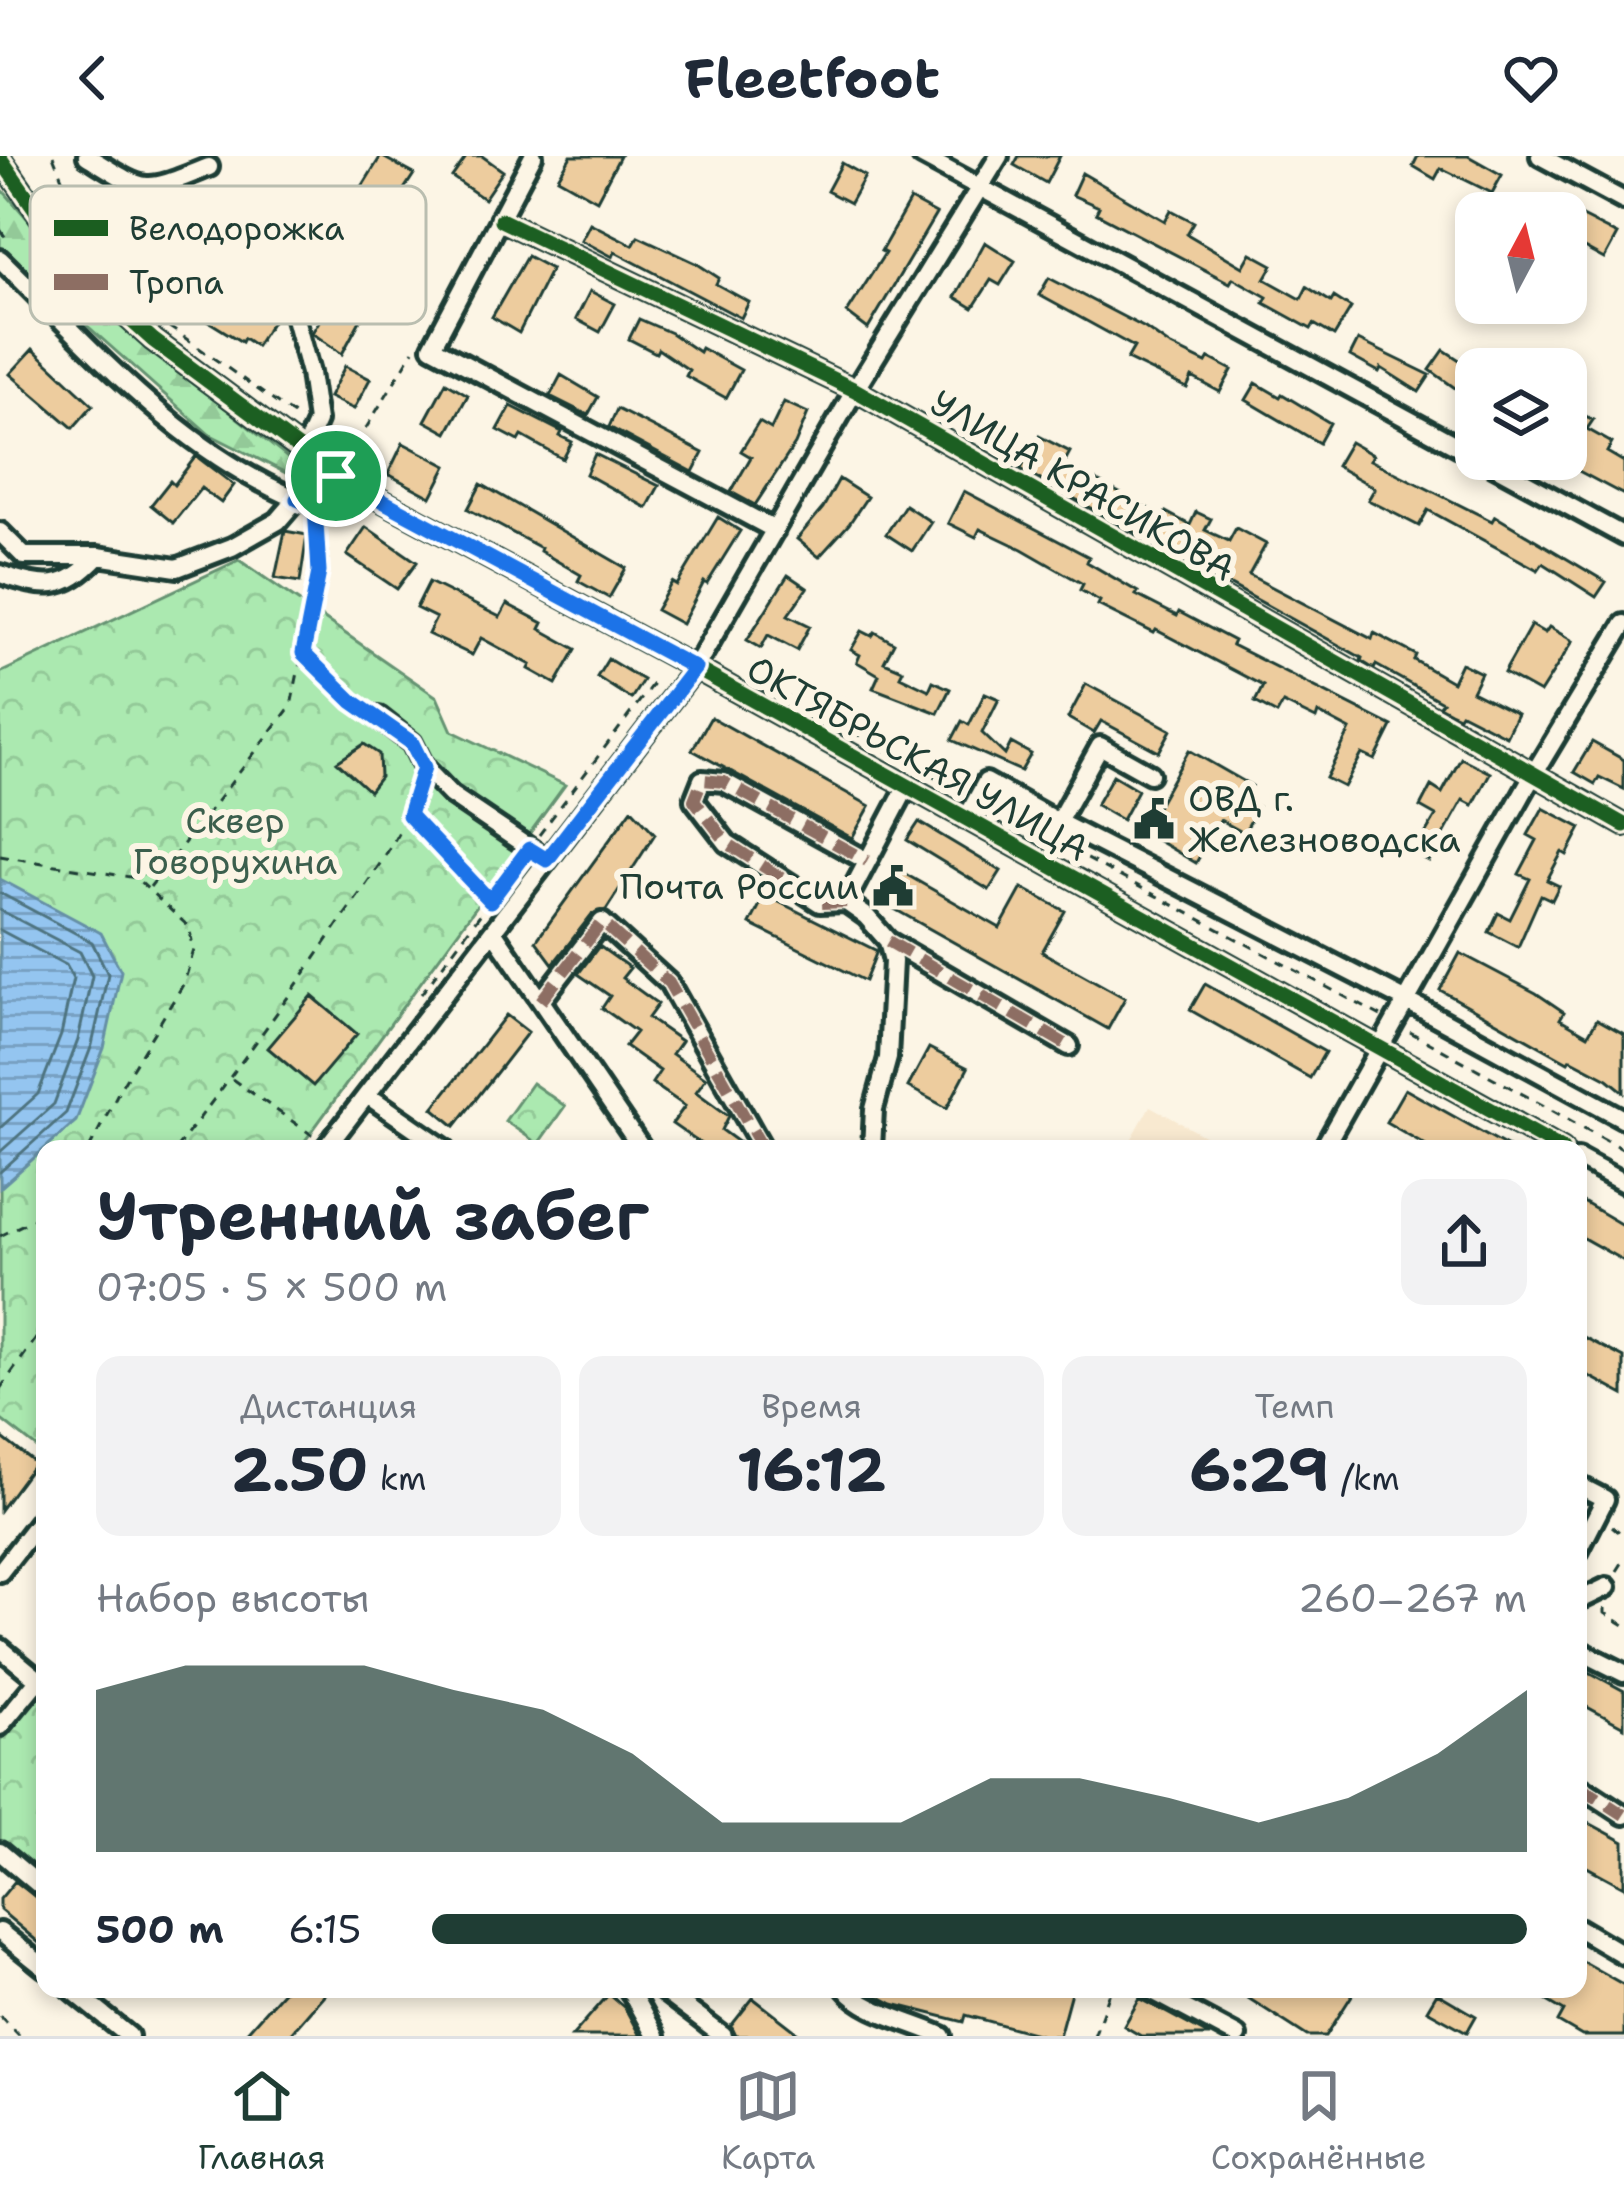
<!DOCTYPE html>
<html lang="ru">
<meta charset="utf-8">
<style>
body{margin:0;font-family:"Shantell Sans",sans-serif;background:#f2f2f3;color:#1f2937;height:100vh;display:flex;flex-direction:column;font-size:45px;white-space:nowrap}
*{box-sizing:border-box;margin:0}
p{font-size:39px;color:#747a83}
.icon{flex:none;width:66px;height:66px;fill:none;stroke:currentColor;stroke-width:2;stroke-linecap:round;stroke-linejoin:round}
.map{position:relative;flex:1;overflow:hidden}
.sheet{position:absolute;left:36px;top:984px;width:1551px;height:858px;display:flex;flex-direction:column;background:#fff;border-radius:24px;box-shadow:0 6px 18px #0003}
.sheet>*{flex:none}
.needle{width:78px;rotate:7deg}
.controls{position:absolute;left:1455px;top:36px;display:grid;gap:24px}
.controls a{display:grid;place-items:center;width:132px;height:132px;border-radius:24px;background:#fff;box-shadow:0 6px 18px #0003;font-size:60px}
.pin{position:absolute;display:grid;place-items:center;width:102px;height:102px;color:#fff;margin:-51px;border:6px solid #fff;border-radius:50%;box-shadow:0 3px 12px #0007}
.round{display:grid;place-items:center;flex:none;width:126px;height:126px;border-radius:24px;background:#f2f2f3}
.summary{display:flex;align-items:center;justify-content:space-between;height:204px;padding:0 60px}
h1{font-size:66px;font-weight:700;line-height:90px}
.figures{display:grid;grid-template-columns:repeat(3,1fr);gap:18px;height:204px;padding:12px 60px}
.figures div{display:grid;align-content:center;border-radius:24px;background:#f2f2f3;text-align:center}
.figures b{font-size:60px;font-weight:700}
.figures small{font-size:33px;font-weight:400}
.figures p{font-size:33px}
.chart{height:336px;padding:24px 60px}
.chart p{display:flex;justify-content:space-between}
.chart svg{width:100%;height:216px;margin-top:12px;fill:#1f3d34;opacity:.7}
ul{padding:0 60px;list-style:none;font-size:39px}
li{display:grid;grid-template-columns:192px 144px 1fr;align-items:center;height:90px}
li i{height:30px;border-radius:15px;background:#1f3d34}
header{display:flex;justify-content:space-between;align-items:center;height:156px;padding:0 60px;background:#fff;font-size:54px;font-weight:700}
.tabs{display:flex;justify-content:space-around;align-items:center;height:168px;border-top:3px solid #e0e1e3;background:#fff;font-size:33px;color:#747a83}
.tabs a{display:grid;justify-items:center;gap:6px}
.tabs .selected{color:#1f3d34}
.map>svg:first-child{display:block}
.built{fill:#f8e9d0}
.forest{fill:url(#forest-firs);stroke:#659372;stroke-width:3}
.park{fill:url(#park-crowns);stroke:#659372;stroke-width:3}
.water{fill:url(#water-rules);stroke:#658fa5;stroke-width:3}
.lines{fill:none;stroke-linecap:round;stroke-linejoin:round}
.shore{stroke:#4e737f;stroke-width:3}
.building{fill:#edcc9e;stroke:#1f3d34;stroke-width:3}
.minor-casing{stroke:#1f3d34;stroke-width:26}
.path{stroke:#1f3d34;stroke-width:3;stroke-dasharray:9 9;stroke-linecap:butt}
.minor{stroke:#fcf5e5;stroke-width:16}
.quiet{stroke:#8d6e63;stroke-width:12;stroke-dasharray:24 12;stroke-linecap:butt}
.cycleway-casing{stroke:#fcf5e5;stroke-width:22}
.cycleway{stroke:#1b5e20;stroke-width:15}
.route-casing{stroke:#fff;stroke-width:24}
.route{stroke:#1a73e8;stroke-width:15}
.labels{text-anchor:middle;stroke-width:12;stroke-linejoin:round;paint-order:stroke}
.street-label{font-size:36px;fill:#1f3d34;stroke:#fcf5e5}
.poi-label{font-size:36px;fill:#1f3d34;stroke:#fcf5e5;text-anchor:start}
.park-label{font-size:36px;fill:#3b5f4d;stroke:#fcf5e5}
.key{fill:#fcf5e5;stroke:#babeb0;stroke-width:3}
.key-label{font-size:33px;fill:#1f3d34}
</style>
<header><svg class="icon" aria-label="back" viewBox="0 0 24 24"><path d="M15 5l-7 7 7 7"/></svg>Fleetfoot<svg class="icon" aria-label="heart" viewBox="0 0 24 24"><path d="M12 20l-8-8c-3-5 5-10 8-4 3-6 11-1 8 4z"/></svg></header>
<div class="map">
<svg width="1624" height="1880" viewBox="0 0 1624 1880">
<defs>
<pattern id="forest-firs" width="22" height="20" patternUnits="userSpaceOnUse" patternTransform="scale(3)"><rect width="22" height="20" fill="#abe9b0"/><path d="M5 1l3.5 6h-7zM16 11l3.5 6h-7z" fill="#93c998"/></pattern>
<pattern id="park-crowns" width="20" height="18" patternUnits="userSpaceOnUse" patternTransform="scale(3)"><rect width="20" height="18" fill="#abe9b0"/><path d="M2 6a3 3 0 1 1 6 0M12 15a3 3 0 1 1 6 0" fill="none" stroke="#93c998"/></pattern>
<pattern id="water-rules" width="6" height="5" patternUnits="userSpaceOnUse" patternTransform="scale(3)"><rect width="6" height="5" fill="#94c5f0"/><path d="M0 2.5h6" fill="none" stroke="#78a1c3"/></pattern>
</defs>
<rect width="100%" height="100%" fill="#fcf5e5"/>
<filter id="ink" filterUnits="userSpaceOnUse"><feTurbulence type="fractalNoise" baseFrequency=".00833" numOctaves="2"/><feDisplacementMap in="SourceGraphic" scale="24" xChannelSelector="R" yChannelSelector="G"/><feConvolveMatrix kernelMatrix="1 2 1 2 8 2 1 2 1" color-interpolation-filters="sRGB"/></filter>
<g filter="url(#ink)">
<path class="built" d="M 1150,950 L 1228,993 L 1126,993 Z"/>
<path class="forest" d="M 0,31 L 115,164 L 299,311 L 286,317 L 209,278 L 0,92 Z"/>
<path class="park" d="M 239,404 L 437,541 L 452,575 L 565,629 L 299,993 L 45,993 L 45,1298 L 0,1263 L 0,517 Z
M 532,927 L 565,950 L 538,988 L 505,965 Z
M 44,1533 L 45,1534 L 45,1723 L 0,1685 L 0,1584 Z"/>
<path class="water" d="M 0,723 L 101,777 L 121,815 L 104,892 L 76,965 L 0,1032 Z"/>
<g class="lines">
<path class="shore" d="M 0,737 L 92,786 L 108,818 L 92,889 L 66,957 L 0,1016
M 0,754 L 80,796 L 92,820 L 78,884 L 54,948 L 0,996
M 0,774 L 66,809 L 73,822 L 61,879 L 38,938 L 0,972"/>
</g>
<path class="building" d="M 381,0 L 414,18 L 378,73 L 392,82 L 358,141 L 369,148 L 342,198 L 312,177 L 340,130 L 325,121 L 360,64 L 347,55 Z
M 467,0 L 482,0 L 503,15 L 484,43 L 452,21 Z
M 571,0 L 620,0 L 597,44 L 558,22 Z
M 1019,0 L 1060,0 L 1046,27 L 1014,9 Z
M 1418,0 L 1468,0 L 1502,19 L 1492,37 L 1441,12 L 1435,23 L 1413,10 Z
M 842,7 L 865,20 L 850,47 L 827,35 Z
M 1082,17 L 1165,65 L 1171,54 L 1194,66 L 1187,78 L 1243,111 L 1251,97 L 1273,109 L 1265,123 L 1301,143 L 1307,131 L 1331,146 L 1334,141 L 1351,152 L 1334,180 L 1314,168 L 1311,173 L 1264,147 L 1267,141 L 1233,122 L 1230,127 L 1096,57 L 1099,51 L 1072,39 Z
M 910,44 L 936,58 L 868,173 L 847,157 L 885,97 L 881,95 Z
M 1566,53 L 1617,79 L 1604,103 L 1566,82 Z
M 141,64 L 278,156 L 256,190 L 244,182 L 242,186 L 198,159 L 200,155 L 187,143 L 132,109 L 135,105 L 117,94 Z
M 590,67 L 633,89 L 638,80 L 696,107 L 719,122 L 716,128 L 749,146 L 741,162 L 615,96 L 613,101 L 581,84 Z
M 985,86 L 1015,105 L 1000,129 L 991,124 L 973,152 L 955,141 Z
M 527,100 L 551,113 L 519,177 L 492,161 Z
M 1049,122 L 1145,172 L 1169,189 L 1206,207 L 1209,202 L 1232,214 L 1220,236 L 1192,221 L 1187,232 L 1127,203 L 1134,191 L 1039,139 Z
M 590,135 L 615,148 L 600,176 L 576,163 Z
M 639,163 L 671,177 L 699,196 L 701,192 L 741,214 L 726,242 L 686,220 L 689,214 L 658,193 L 656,197 L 629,183 Z
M 1358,184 L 1430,219 L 1419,236 L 1381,212 L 1379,216 L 1350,200 Z
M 33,193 L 93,249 L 73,272 L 10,218 Z
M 1444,194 L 1472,212 L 1468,217 L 1473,220 L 1476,215 L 1476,257 L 1457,245 L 1462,237 L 1430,214 Z
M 345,210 L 370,223 L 354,253 L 329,241 Z
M 561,219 L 598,241 L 588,259 L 550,240 Z
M 446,226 L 468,239 L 447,277 L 425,265 Z
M 1256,227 L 1280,241 L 1282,238 L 1330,267 L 1319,287 L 1246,244 Z
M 784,246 L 808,257 L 795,288 L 755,349 L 731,336 L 751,301 L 741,295 L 759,266 L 771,273 Z
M 511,250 L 562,276 L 560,280 L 572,286 L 563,303 L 522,280 L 519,285 L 498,274 Z
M 1571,252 L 1593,264 L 1587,273 L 1612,287 L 1607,296 L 1624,306 L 1624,339 L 1573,312 L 1582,295 L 1566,286 L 1566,261 Z
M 617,253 L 703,297 L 693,316 L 609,271 Z
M 1039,280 L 1070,296 L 1064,307 L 1164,361 L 1166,356 L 1190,369 L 1196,356 L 1211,363 L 1205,374 L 1229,385 L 1236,372 L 1266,388 L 1249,419 L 1372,483 L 1374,477 L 1416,499 L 1414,504 L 1452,526 L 1461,507 L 1481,517 L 1472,535 L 1517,558 L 1506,580 L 1461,557 L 1459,560 L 1450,556 L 1439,550 L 1442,546 L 1376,509 L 1374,513 L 1361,505 L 1362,502 L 1021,313 Z
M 1350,286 L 1373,299 L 1370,304 L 1492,365 L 1495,360 L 1606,426 L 1596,441 L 1543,407 L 1538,414 L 1428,354 L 1419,370 L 1368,344 L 1375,332 L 1336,310 Z
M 403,287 L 447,310 L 431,341 L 388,318 Z
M 595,298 L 659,330 L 647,352 L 586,318 Z
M 196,300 L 234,329 L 221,347 L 201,332 L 173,367 L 151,349 L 170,325 L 174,329 Z
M 839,323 L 867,341 L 849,368 L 819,401 L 797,383 L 823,352 Z
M 481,328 L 626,412 L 609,442 L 578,425 L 581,419 L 540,395 L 541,392 L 468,353 Z
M 964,335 L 1089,401 L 1087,406 L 1138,436 L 1136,439 L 1177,460 L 1179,456 L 1234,485 L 1232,489 L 1392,570 L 1375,604 L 1362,598 L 1344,631 L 1326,622 L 1350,574 L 1318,557 L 1316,563 L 1283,547 L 1277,558 L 1255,546 L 1263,530 L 1156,474 L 1154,477 L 1098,449 L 1100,445 L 1080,434 L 1083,428 L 1022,393 L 980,373 L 976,381 L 948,367 Z
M 905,349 L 931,366 L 912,395 L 886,378 Z
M 718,361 L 740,375 L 707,428 L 704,426 L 682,468 L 656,454 L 672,426 L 677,429 Z
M 366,371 L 417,406 L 397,433 L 347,399 Z
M 285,375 L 307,379 L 300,426 L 275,422 Z
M 788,419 L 807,432 L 788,459 L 810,470 L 797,494 L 768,479 L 761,492 L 747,484 Z
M 429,426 L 500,461 L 507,448 L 543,467 L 540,473 L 576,493 L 556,528 L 529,513 L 531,509 L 481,482 L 472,499 L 428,478 L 436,462 L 416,452 Z
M 1531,469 L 1545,477 L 1549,471 L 1573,485 L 1540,537 L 1504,517 Z
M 862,475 L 872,480 L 875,476 L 894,487 L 884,506 L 903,514 L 900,520 L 929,534 L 933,525 L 950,533 L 938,557 L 873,532 L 879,519 L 857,506 L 860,499 L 851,494 Z
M 608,503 L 643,524 L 631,543 L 597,521 Z
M 1086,528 L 1171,574 L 1159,596 L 1101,565 L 1094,577 L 1068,562 Z
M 985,537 L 999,543 L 982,577 L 1005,599 L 1011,587 L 1031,598 L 1021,615 L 952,584 L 962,565 L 969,569 Z
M 711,561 L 870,650 L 852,682 L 692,594 Z
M 1592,586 L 1624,604 L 1624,633 L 1599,621 L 1595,628 L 1574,616 Z
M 364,588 L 379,598 L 380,621 L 369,635 L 337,606 Z
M 1189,594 L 1252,630 L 1244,644 L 1258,651 L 1244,677 L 1220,664 L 1196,707 L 1143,676 Z
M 1461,602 L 1490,617 L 1473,649 L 1463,644 L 1429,705 L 1414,697 L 1436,660 L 1420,651 L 1431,630 L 1442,637 Z
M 1113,619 L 1138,634 L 1122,664 L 1096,649 Z
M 1543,652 L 1581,672 L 1567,699 L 1562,696 L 1547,724 L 1559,730 L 1552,744 L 1541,739 L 1518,791 L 1489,776 L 1498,757 L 1510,763 L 1530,723 L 1519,718 L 1537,684 L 1528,679 Z
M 632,653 L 655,678 L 606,754 L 592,758 L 553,808 L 536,785 Z
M 919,666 L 1001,715 L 989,734 L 907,684 Z
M 900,715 L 1000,772 L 1022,732 L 1065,755 L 1042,796 L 1125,842 L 1108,873 L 882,746 Z
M 765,739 L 877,795 L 865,825 L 750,768 Z
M 599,790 L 630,812 L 622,822 L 658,848 L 648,862 L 681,885 L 672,898 L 706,922 L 696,936 L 729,960 L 722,974 L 748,993 L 708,993 L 672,968 L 685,950 L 652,927 L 660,915 L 625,890 L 636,876 L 602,852 L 610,840 L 578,818 Z
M 1460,797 L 1536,837 L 1564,856 L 1560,863 L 1588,879 L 1597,863 L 1624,878 L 1624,936 L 1608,923 L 1570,903 L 1568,906 L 1440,834 Z
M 1205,828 L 1325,896 L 1310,922 L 1190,854 Z
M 312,840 L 357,878 L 313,930 L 268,892 Z
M 506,859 L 528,876 L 455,970 L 433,952 Z
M 929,892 L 968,912 L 947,952 L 908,931 Z
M 1405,933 L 1512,993 L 1433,993 L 1386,966 Z
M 1578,1043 L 1624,1070 L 1624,1105 L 1578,1079 Z
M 1578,1178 L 1624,1202 L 1624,1239 L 1578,1214 Z
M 0,1280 L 35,1307 L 0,1354 Z
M 1578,1510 L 1624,1535 L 1624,1571 L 1578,1546 Z
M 1578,1661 L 1624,1686 L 1624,1731 L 1578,1706 Z
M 15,1725 L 45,1748 L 45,1792 L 0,1754 L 0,1743 Z
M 1578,1803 L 1624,1829 L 1624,1880 L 1582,1880 L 1558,1866 L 1564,1855 L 1527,1833 L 1578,1833 Z
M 285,1833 L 329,1833 L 288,1880 L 243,1880 Z
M 865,1833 L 1060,1833 L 1071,1836 L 1059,1880 L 1044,1880 L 966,1859 L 964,1866 L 893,1848 Z
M 1234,1833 L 1356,1833 L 1326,1880 L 1307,1880 Z
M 1437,1837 L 1476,1860 L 1467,1876 L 1427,1854 Z
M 609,1838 L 625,1852 L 640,1880 L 572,1880 Z
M 753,1842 L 802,1880 L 736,1880 L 731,1870 Z
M 1140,1842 L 1143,1844 L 1210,1880 L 1141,1880 L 1124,1870 Z"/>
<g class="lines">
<g class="minor-casing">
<path id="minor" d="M 87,0 C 149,38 141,38 209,11
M 533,0 L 432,191 L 775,374
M 922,0 L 1476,300
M 1540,0 L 1624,45
M 0,2 L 60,89 L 102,138 L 153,184 L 336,320 L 695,512 L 1562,993
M 501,64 L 855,234 L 1624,669
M 0,103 C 90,190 178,294 297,343
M 83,115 L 134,51 L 151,51 L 244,102 L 290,144 L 310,217 L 317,265 L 303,296
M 1482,303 L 1624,380
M 0,376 L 24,400 L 98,400 L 177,412 L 232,391 L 278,365 L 297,343 L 336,320
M 0,418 C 46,433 64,436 98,400
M 379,561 L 412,587 L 424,611 L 451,639 L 547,704
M 966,663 L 986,626 L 1058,666 L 1100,590 L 1150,618
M 1058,666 L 1407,845 L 1624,963
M 846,746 L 820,747 L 727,687 L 694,644 L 702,624 L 724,626 L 867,705
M 493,775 L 642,993
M 888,785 L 1069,890
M 541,845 L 602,766 L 669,827 L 763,993
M 367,939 L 445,993
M 325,993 L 695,512 L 855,234 L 999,0
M 872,993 L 874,953 L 888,902 L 893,805 L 888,785 L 866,760 L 846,746 L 907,630
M 1323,993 L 1533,619 L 1624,468
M 1578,1002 L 1624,1027
M 1578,1329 L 1605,1343 L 1578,1396
M 0,1416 L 45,1358
M 1578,1445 L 1607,1431
M 0,1492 L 45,1529
M 1578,1494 L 1624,1517
M 0,1570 L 38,1524
M 1578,1629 L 1624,1659
M 0,1696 L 45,1734
M 1578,1772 L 1624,1799
M 0,1776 L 45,1812
M 71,1833 L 129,1880
M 629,1833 L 655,1880
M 661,1833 L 723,1880
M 846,1833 C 865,1857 912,1865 942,1880
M 1149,1833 L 1237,1880"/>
</g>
<path class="path" d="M 53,0 L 86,82
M 0,73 L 10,88
M 154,160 L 298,262
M 347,303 L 414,194
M 304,499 L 364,552
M 789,541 L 963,636
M 992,652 L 1381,860
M 410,661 L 490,745
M 539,679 L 654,526
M 0,700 L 136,722 L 189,771 L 194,794 L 184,827 L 122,929 L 89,993
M 150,731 L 291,550 L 319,416 L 315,354
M 421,838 L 519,706
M 1410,876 L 1624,994
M 232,923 L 312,979
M 176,993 C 233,919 287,844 339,767 C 369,724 402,681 418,632
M 0,1080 L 32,1064 L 45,1051
M 0,1233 L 45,1170
M 40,1340 L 45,1252
M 1612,1370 L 1624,1380
M 1617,1415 L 1624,1404
M 1605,1452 L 1605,1457 L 1624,1469
M 0,1860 L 20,1880
M 1094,1880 L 1111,1833"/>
<use href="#minor" class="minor"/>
<path class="quiet" d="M 846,746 L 820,747 L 727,687 L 694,644 L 702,624 L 724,626 L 867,705
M 888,785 L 1069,890
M 541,845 L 602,766 L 669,827 L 763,993
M 1578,1629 L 1624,1659"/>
<g class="cycleway-casing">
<path id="cycleway" d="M 0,2 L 60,89 L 102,138 L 153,184 L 336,320 L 695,512 L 1562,993
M 501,64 L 855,234 L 1624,669"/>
</g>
<use href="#cycleway" class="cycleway"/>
</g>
</g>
<g class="lines" filter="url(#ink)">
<g class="route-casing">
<path id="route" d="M 336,320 L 695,512 L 547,704 L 529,693 L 490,745 L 409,659 L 424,611 L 412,587 L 352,545 L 303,497 L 319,416 L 315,350 L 297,343 Z"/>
</g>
<use href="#route" class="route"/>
</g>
<defs>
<g id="civic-bare" transform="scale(3.24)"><path d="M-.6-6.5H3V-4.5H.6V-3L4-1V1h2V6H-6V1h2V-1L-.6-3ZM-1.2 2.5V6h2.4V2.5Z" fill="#1f3d34" stroke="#fcf5e5" stroke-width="2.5" paint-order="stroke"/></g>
</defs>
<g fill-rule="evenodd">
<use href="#civic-bare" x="1154" y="663"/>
<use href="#civic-bare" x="893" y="730"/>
</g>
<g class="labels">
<g class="street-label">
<text transform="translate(1083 329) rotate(30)" y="13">УЛИЦА КРАСИКОВА</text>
<text transform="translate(918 602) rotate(29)" y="13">ОКТЯБРЬСКАЯ УЛИЦА</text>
</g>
<g class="poi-label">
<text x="1188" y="655">ОВД г.<tspan x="1188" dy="41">Железноводска</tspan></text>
<text x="859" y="743" text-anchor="end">Почта России</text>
</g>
<g class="park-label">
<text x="235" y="677">Сквер<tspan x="235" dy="41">Говорухина</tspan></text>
</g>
</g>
<rect x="30" y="30" width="396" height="138" rx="18" class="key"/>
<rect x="54" y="64" width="54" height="16" fill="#1b5e20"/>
<rect x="54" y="118" width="54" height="16" fill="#8d6e63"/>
<g class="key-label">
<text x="129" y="84">Велодорожка</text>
<text x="129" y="138">Тропа</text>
</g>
</svg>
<div class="controls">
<a><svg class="needle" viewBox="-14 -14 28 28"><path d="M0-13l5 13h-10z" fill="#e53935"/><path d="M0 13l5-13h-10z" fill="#747a83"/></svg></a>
<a><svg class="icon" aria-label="layers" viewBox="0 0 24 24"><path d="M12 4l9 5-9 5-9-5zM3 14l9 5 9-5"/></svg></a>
</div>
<div class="pin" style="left:336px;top:320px;background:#1e9e55"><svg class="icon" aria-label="arrive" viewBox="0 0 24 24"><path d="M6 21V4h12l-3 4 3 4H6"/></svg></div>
<section class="sheet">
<div class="summary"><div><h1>Утренний забег</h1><p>07:05 · 5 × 500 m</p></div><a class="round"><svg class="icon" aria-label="share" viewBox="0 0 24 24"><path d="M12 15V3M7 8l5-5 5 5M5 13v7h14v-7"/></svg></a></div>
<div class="figures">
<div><p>Дистанция</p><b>2.50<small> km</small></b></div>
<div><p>Время</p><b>16:12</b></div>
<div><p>Темп</p><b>6:29<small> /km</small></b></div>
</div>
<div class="chart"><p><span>Набор высоты</span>260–267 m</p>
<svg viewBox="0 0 160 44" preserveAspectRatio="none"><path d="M0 44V11L10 6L20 6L30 6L40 11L50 15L60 24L70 38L80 38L90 38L100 29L110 29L120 33L130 38L140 33L150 24L160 11V44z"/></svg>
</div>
<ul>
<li><b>500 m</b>6:15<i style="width:100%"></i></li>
</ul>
</section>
</div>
<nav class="tabs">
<a class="selected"><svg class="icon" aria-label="home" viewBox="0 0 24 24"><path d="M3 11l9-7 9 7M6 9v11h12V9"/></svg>Главная</a>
<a><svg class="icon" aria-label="map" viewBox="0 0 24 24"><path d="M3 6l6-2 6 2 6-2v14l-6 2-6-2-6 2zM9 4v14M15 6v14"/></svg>Карта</a>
<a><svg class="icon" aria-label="saved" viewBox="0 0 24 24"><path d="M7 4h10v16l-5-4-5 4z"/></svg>Сохранённые</a>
</nav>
